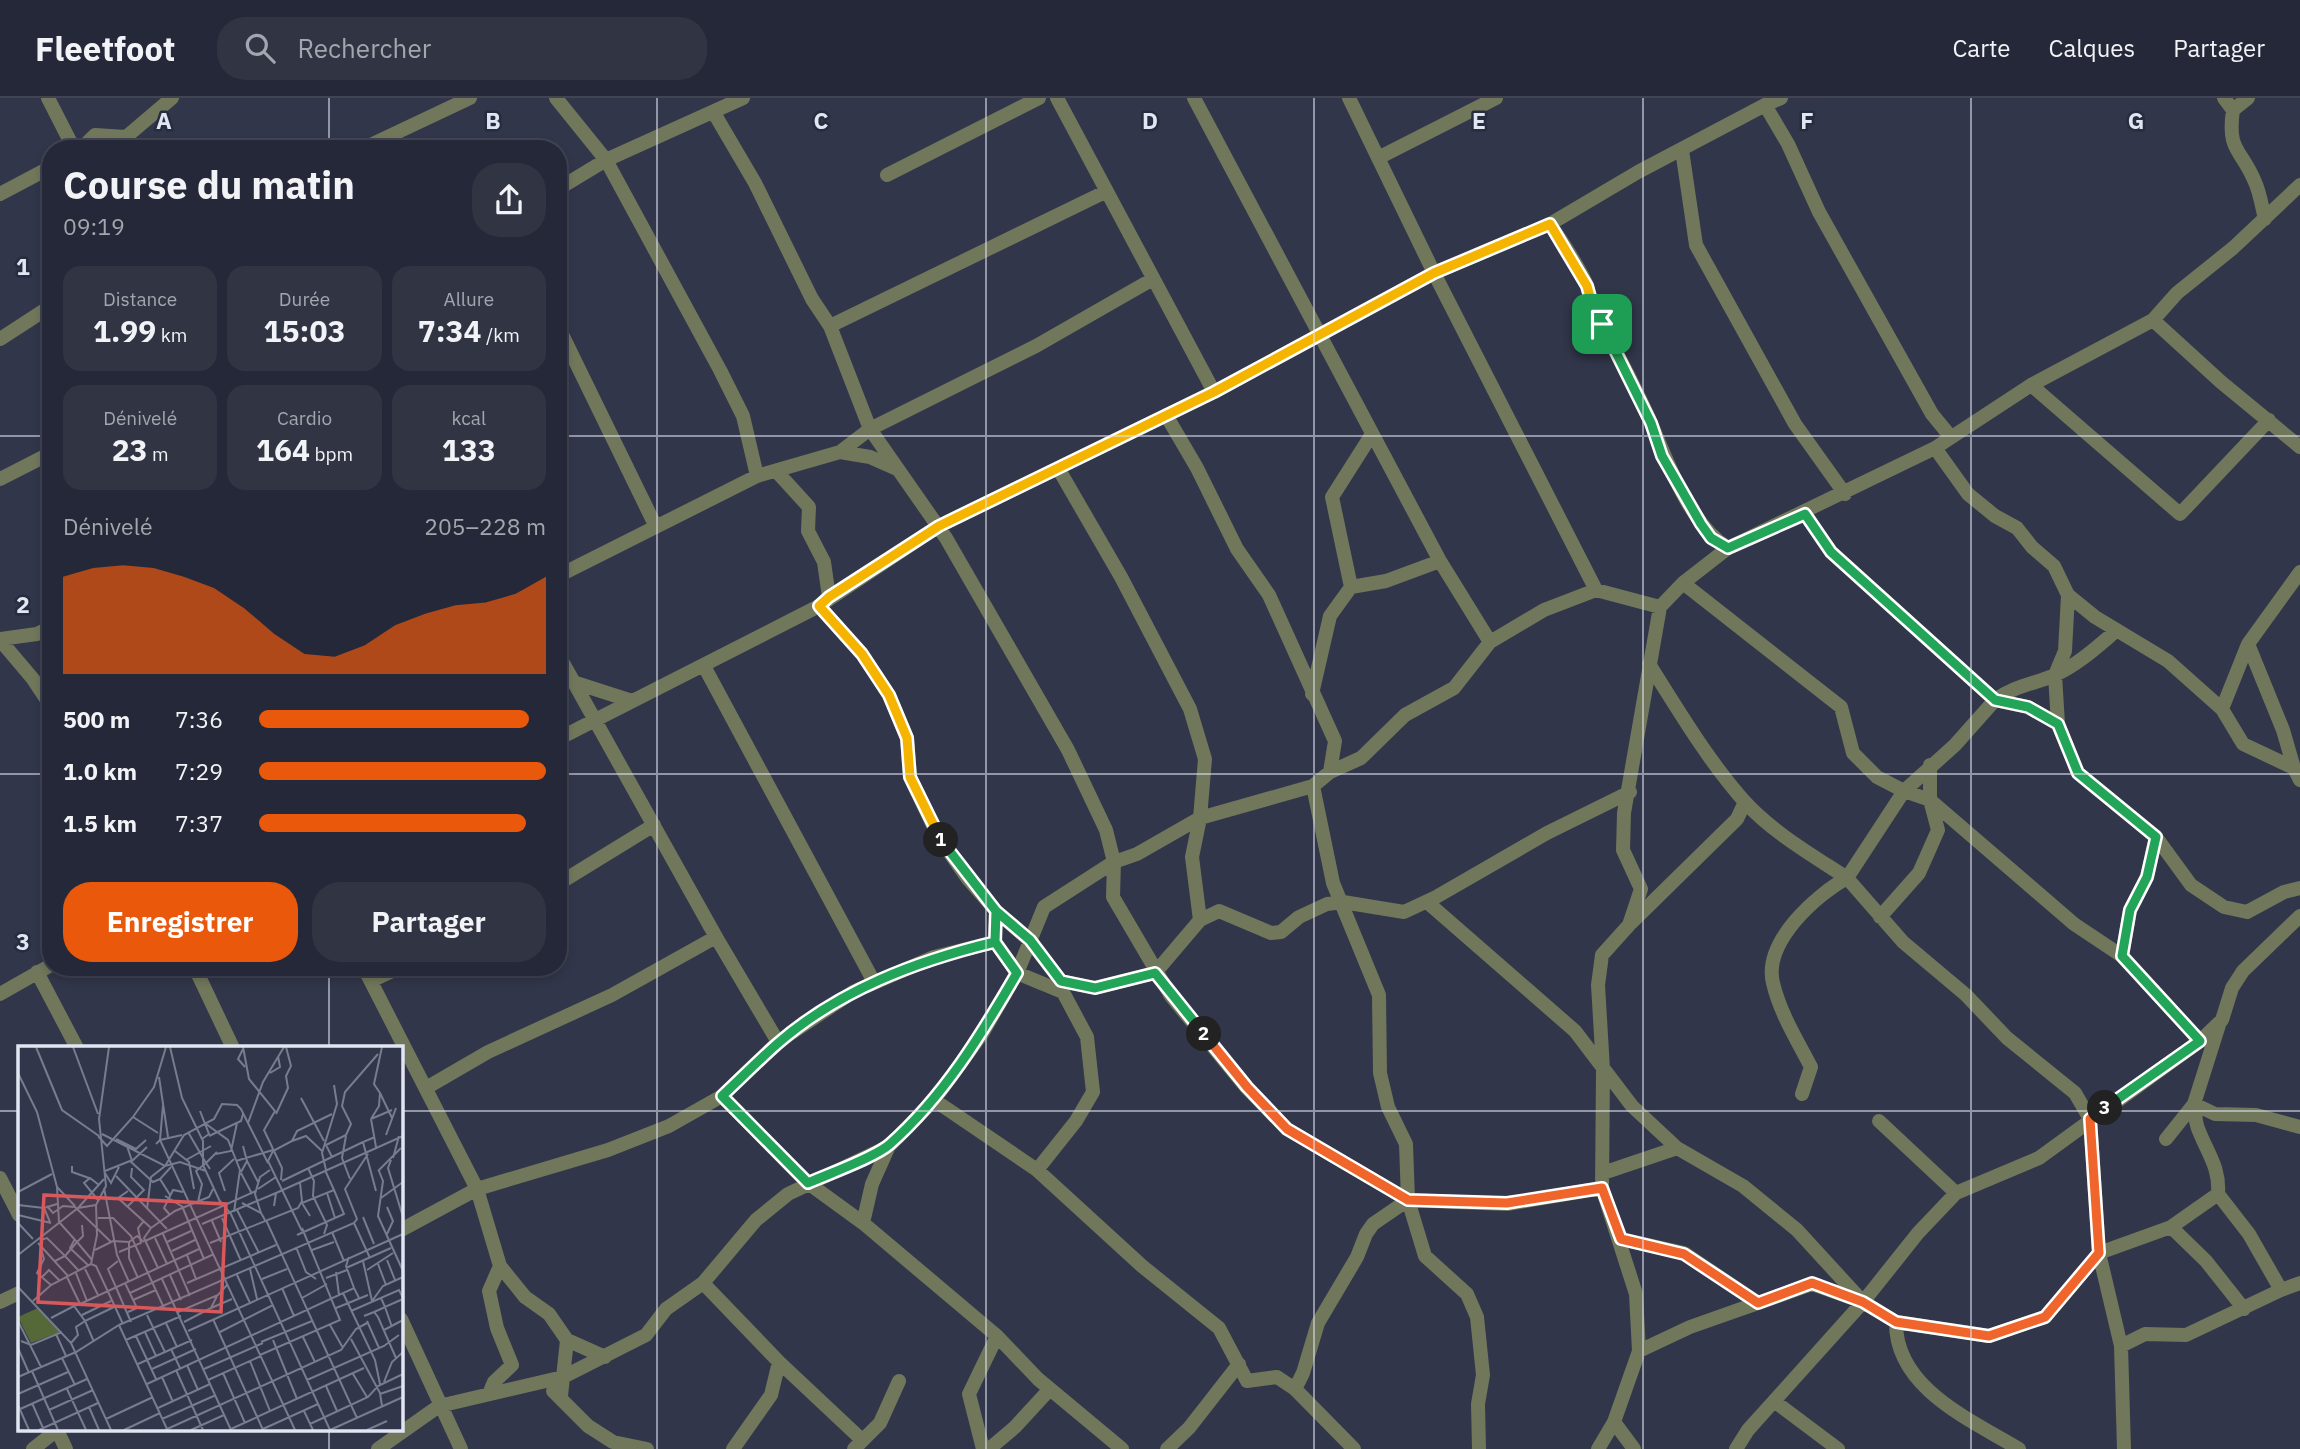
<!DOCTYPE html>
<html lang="fr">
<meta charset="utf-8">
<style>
body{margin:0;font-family:"IBM Plex Sans",sans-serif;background:#313443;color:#f1f3f6;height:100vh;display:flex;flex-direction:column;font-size:26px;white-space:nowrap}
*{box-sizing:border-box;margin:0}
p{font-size:23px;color:#a3a6ae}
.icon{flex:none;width:38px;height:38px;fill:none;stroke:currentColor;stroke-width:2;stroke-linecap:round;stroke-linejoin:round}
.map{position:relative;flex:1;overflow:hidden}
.panel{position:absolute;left:42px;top:42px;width:525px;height:836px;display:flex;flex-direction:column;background:#252838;border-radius:28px;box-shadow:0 4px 10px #0003,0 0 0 2px #424453}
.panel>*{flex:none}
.pin{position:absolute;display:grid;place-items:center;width:60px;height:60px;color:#fff;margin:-30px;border-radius:14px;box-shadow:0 4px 10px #0006}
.km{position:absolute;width:35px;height:35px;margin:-18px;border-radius:50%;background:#222;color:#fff;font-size:19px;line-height:35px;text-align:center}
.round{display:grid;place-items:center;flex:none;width:74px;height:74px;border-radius:28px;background:#313443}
.overview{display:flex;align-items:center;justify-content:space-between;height:119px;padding:0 21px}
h1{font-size:38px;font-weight:800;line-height:52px}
.metrics{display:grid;grid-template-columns:repeat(3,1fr);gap:10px;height:119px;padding:7px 21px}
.metrics div{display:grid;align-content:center;border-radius:18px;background:#313443;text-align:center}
.metrics b{font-size:30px;font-weight:800}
.metrics small{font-size:19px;font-weight:400}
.metrics p{font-size:19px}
.chart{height:196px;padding:14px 21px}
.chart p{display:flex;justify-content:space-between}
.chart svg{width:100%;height:126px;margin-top:7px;fill:#ea580c;opacity:.7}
.button{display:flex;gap:14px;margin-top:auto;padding:14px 21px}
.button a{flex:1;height:80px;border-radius:28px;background:#ea580c;color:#fff;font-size:28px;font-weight:800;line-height:80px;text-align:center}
.button a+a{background:#313443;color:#f1f3f6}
ul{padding:0 21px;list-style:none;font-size:23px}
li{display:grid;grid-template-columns:112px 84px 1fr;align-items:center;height:52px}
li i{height:18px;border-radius:9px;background:#ea580c}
header{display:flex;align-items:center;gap:42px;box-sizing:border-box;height:98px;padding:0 35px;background:#252838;border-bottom:2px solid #424453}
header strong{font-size:33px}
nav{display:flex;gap:38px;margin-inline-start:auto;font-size:24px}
.search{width:490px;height:63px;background:#313443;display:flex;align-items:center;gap:18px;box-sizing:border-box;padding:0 24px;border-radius:28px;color:#a3a6ae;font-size:26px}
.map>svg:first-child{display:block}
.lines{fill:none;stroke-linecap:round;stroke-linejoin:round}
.minor{stroke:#70775b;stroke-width:14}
.split-1-casing{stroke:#fff;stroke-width:14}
.split-2-casing{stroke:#fff;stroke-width:14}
.split-3-casing{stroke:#fff;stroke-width:14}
.split-4-casing{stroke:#fff;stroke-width:14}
.split-1{stroke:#f5b400;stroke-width:9}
.split-2{stroke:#22a559;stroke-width:9}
.split-3{stroke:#f0652b;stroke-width:9}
.split-4{stroke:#22a559;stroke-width:9}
.grid{fill:none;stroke:#e2e6f3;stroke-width:2;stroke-opacity:0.55}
.inset-road{fill:none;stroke:#787c8e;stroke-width:2}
.view{fill:#d9585b;fill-opacity:0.15;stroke:#d9585b;stroke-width:3.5}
.inset-edge{fill:none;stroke:#e2e6f3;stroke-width:3.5}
.grid-label{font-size:23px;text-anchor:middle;font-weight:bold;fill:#e2e6f3;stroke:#272c3f;stroke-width:5;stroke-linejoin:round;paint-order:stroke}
</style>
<header>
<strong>Fleetfoot</strong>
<div class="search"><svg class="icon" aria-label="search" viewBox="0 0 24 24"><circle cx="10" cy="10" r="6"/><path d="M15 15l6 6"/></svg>Rechercher</div>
<nav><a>Carte</a><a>Calques</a><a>Partager</a></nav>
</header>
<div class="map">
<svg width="2300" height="1351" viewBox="0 0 2300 1351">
<rect width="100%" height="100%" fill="#31364a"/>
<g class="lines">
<path class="minor" d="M 48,0 L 74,51
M 556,0 L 606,62 L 720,272 L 743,318 L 757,378
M 1057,0 L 1214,294
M 1194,0 L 1440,463 L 1386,483 L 1351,489 L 1330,518 L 1312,596
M 1349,0 L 1434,175 L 1596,492 L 1660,509
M 1781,0 L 1765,7 L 1788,46 L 1819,114 L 1932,316 L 1950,338
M 2224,0 L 2233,12
M 2248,0 L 2233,12 C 2227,54 2241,50 2255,84 C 2260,95 2262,109 2265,121
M 714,15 L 755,85 L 812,201 L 830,228 L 870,331 L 946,440 L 1068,652 L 1106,732 L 1114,764 L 1113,799 L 1171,898 L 1246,989 L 1287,1031 L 1408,1102 L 1507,1106 L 1602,1090
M 81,51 L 95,37 L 126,39
M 122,51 L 126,39 L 172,0
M 362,51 L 470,0
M 1682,52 L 1696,147 L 1795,326 L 1845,396
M 1378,60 L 1496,0
M 887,77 L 1039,0
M 558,91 L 606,62 L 743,0
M 0,96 L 51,69
M 1550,126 C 1563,145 1576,164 1586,185 C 1590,195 1591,207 1596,216 C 1615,251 1635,288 1651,325 C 1668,365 1690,427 1728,450
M 2153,222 L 2221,284 L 2300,349
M 558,228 L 656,429
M 830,228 L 1105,94
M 0,241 L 51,208
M 2031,287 L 2180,416 L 2269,322
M 1935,350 L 1968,396 L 1995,418 L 2017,430 L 2032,449 L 2054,468 L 2068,497 L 2095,519 L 2168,563 L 2222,611 L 2243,646 L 2294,670 L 2300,682
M 840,354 L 870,359 L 895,370
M 778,375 L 809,409 L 808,433 L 824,464 L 829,499
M 0,381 L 51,355
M 1805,416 L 1831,454 L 1995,602 L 1955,647 L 1904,693 L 1847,780 L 1903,844 L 1966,897 L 2007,940 L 2075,995 L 2090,1021 L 2099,1155 L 2121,1248 L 2124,1351
M 1440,463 L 1490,544 L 1544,512 L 1596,492
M 558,478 L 757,378 L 840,354 L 870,331 L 1036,248 L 1153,181
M 1683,485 L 1841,609 L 1853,655 L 1877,679 L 1904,693 L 1930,702 L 1938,732 L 1919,775 L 1880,819
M 1351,489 L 1332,399 L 1372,336
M 819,508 L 862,556 L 889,597 L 907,640 L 910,679 L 938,738 L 968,781 L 996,813 L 995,844 L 1017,875 L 982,936 L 934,1002 L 1037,1072 L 1142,1168 L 1219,1230 L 1247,1283 L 1277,1279 L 1295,1291 L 1354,1351
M 2117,532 C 2098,548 2079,566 2055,577 C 2034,586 2014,588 1995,602 L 2028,609 L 2058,626 L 2078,675 L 2156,739 L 2191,787 L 2224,809 L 2247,814 L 2284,794 L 2300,790
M 0,541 L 37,536 L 51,529
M 0,542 L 33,581 L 51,608
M 558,556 L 716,839 L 778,944
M 1649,566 C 1679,613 1707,661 1744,703 C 1772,734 1812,757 1847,780 C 1816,797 1763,844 1773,885 C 1780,915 1797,942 1811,969 L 1802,996
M 704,568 L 874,884
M 576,585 L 632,603
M 2222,611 L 2248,546
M 2058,626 L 2055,577 L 2065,553 L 2068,497
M 558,641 L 819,508 L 939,428 L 1214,294 L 1434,175 L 1550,126 L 1638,74 L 1765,7
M 1930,667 L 1930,702 L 2074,826 L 2122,858
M 2294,670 L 2283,632 L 2248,546 L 2300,474
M 1330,674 L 1361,660 L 1405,617 L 1454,590 L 1490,544
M 1313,688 L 1333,785 L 1379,897 L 1380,975 L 1388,1009 L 1406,1046 L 1408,1102 L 1425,1158 L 1467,1196 L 1477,1219 L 1483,1277 L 1478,1306 L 1479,1351
M 2156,739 L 2147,779 L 2130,812 L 2122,858 L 2200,943
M 558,786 L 654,727
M 1427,804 L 1575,933 L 1632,1008 L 1677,1050 L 1743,1088 L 1797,1132 L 1863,1204 L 1896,1224 L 1989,1238 L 2045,1219 L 2099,1155 L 2171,1129 L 2206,1163 L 2244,1211
M 996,813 L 1030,843 L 1061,883 L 1095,890 L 1155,875 L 1200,822 L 1192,759 L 1200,720 L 1205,661 L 1190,611 L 1121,479 L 1058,370
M 1200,822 L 1219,813 L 1271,835 L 1281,834 L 1299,819 L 1327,806 L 1343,804 L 1404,814 L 1436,799 L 1547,735 L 1630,694
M 1631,825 L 1737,721 L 1745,704
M 195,870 L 233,950
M 364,870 L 477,1091 L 500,1168 L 525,1199 L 549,1216 L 567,1242 L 561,1298
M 37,874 L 77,950
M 371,883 L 399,870
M 0,896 L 51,867
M 426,990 L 488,954 L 612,897 L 716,839
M 722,998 L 808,1085 L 863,1125 L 997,1238 L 1038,1281 L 1122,1351
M 2194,1006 L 2215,1016 L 2256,1017 L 2300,1029
M 1879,1023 L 1956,1095
M 2166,1041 L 2194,1006 L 2219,927
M 1037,1072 L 1076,1023 L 1093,994 L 1087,939 L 1063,894 L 1017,875 L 1044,809 L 1114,764 L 1137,756 L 1200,720 L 1313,688 L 1330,674 L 1335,643 L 1269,497 L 1237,451 L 1197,370 L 1166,317
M 1603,1075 L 1677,1050
M 0,1080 L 19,1117
M 863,1125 L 872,1086 L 889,1048
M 2171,1129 L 2218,1096
M 401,1132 L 477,1091 L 608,1052 L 669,1028 L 722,998 L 778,944 L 853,894 L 934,859 L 995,844
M 1621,1141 L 1684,1155 L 1758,1205
M 703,1185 L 779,1264 L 771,1297 L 733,1351
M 2281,1192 L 2300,1185
M 0,1204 L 19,1195
M 401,1221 L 461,1351
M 1896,1224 C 1895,1290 1971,1322 2019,1351
M 567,1242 L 605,1259
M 2121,1248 L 2145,1236 L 2186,1237 L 2281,1192 L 2249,1136 L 2218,1096 C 2220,1070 2208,1056 2199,1033 C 2195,1025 2195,1015 2194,1006
M 1639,1253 L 1690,1229 L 1812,1186 L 1863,1204 L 1918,1135 L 1956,1095 L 2039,1060 L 2200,943 L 2222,922 L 2232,890 L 2243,873 L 2300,818
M 779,1264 L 861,1341
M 1295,1291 L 1303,1275 L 1318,1225 L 1357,1159 L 1366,1136 L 1373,1126 L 1408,1102
M 553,1293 L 588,1328 L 613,1344 L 647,1351
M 489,1296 L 494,1284 L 512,1267 L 497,1230 L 489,1193 L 500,1168
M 1774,1303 L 1838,1351
M 1614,1324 L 1634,1351
M 57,1332 L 66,1351
M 33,1351 L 57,1332
M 378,1351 L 439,1308 L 563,1279 L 646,1237 L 666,1211 L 703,1185 L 756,1122 L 788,1096 L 889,1048 L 934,1002
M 854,1351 L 880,1325 L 899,1283
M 983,1351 L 969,1296 L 997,1238
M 989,1351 L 1015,1329 L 1050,1291
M 1167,1351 L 1189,1330 L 1239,1266
M 1598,1351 L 1614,1324 L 1639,1253 L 1636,1196 L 1602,1090 L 1603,971 L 1598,887 L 1602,857 L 1629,827 L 1641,791 L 1623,752 L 1624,715 L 1660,509 L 1683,485 L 1728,450 L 1935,350 L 2031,287 L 2153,222 L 2177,195 L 2233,150 L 2300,87
M 1736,1351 L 1748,1332 L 1863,1204"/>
</g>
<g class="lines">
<g class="split-1-casing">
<path id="split-1" d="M 941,742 L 910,679 L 907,640 L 889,597 L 862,556 L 819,508 L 829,499 L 939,428 L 1214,294 L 1434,175 L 1550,126 L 1587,188 L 1594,213 L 1602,226"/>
</g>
<g class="split-2-casing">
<path id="split-2" d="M 941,742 L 996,813 L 995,844 L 1017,875 C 981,937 944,998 890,1046 C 876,1059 828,1076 808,1085 L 722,998 C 740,981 758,963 777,946 C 839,892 916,863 995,844 L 996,813 L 1030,842 L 1061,883 L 1095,890 L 1155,875 L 1204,936"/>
</g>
<g class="split-3-casing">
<path id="split-3" d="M 1204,936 L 1247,989 L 1287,1031 L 1408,1102 L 1507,1105 L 1602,1090 L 1621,1141 L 1684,1156 L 1758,1205 L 1812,1185 L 1863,1204 L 1896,1224 L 1989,1238 L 2045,1219 L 2099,1155 L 2090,1021 L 2105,1010"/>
</g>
<g class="split-4-casing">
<path id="split-4" d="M 1602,226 L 1651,325 L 1662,358 L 1701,426 L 1711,440 L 1728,450 L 1805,416 L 1831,454 L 1995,602 L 2028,609 L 2058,626 L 2078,675 L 2156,739 L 2147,779 L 2130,812 L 2122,858 L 2200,943 L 2105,1010"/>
</g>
<use href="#split-1" class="split-1"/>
<use href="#split-2" class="split-2"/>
<use href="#split-3" class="split-3"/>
<use href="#split-4" class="split-4"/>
</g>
<path class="grid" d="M 329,0 L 329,51M 657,0 L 657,1351M 986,0 L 986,1351M 1314,0 L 1314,1351M 1643,0 L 1643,1351M 1971,0 L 1971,1351M 0,338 L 51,338M 558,338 L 2300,338M 0,676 L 51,676M 558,676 L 2300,676M 329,870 L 329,950M 0,1013 L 19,1013M 401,1013 L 2300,1013M 329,1332 L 329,1351"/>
<g transform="translate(18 948)">
<rect width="385" height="385" fill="#31364a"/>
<path d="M 20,262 L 42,286 L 13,297 L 0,271 Z" fill="#546838"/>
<path class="inset-road" d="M 18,1 L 44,64 L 81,90M 55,1 L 80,68M 152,1 L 164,52 L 185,95 L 185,119 L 204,160M 225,1 L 231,33 L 257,65 L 246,84 L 264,122 L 263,134M 225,3 L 220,13 L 227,21M 0,27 L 19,66 L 39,141 L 41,176 L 59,196 L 47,210 L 61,225M 252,27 L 262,21 L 260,10M 141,31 L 150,91M 362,47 L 374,72M 283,52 L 306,95M 182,65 L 191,88 L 184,93M 258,68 L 270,42 L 268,30 L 273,20 L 268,1M 115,71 L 140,87M 353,73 L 361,60 L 362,47 L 356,38 L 364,1M 353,73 L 358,101M 353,73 L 374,64M 230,77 L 245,36 L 266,1M 188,78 L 210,94 L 222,124 L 216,166M 170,86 L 188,117 L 178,125 L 184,138 L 180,156M 84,88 L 147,120 L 162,116 L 188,125M 164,89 L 142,94 L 277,384M 368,89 L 378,62M 80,90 L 89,100 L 115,71 L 136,41 L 148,1M 191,90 L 223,75 L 225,68M 328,90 L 324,112 L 332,133M 357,91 L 345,96 L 358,145M 98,93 L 118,103 L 128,94M 274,95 L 288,90 L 304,105M 138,98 L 142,94 L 145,59M 109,100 L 114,115 L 129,101M 157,105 L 171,116 L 176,143M 198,108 L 213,105 L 219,77M 314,111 L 308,99 L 328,89 L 333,78 L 324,60 L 327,46 L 360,8M 375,112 L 381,90M 168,114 L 193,100M 373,114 L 370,122 L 385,171M 218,115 L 255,104M 229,115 L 240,136M 54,120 L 54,126 L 71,132M 290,122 L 296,135 L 295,150 L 309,179 L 306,188M 192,123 L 188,117 L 199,106M 308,124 L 304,107 L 319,58 L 316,39M 87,125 L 112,115 L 135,136 L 142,133M 360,125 L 383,102M 361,125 L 365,135 L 360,170 L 385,225M 223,126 L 229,115 L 225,100M 87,127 L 93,137 L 101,121M 223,127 L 234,148M 98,130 L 149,183M 264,135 L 345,96M 39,141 L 57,160M 86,142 L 99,209 L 111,236M 240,143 L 258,131M 110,145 L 100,152 L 133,182 L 126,192 L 140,222M 207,145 L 201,127 L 216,113M 0,146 L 34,128M 309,147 L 317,172M 152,149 L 142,133 L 153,121M 147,150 L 165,161M 363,152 L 385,136M 80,154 L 66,137 L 72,132 L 81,139M 202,155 L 213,168 L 312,384M 224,157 L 243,167 L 247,174M 0,159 L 26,162M 29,160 L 35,167 L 45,160 L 57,161 L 93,196M 110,160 L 126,144 L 113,131 L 114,122M 164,160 L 186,213M 256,160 L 258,147 L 385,90M 60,162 L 86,133M 129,163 L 133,131 L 147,120 L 166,89 L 196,73 L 204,58 L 219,59 L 223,63 L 250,117M 219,164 L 241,207M 243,167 L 237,148 L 242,131 L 252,124M 0,169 L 33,177M 152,169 L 146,162 L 155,144 L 165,146M 292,170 L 284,157 L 316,144 L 307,124M 345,171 L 356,198M 80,172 L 95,172 L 113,190 L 146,262M 204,172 L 223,215M 248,174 L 339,372M 194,175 L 203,196M 32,176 L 26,162 L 39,158M 0,177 L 15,193M 336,177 L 352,212M 184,178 L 258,147M 64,179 L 65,190 L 59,196 L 74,214M 133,182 L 157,165 L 191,151 L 195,143M 284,185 L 250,115 L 255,105 L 274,95 L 279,85 L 314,68M 314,186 L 326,215M 145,188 L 172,250M 369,188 L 375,175 L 369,161M 279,189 L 326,168 L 316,144M 137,192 L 149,218M 57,193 L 52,202 L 71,220M 22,194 L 29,192 L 47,210 L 37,215M 127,195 L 238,145M 149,196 L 173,185M 20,197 L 50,230M 192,197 L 280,162 L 284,155 L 282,137M 278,201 L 288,226 L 298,233M 23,203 L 26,213 L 19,227 L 33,239M 77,204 L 95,195 L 111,196M 294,204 L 316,196M 154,205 L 177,194M 101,206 L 123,197 L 120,182 L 125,176M 0,209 L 60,162 L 78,159M 169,209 L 178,233M 331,211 L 328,220 L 336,242M 369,214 L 377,234M 100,215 L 90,223 L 113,276M 345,215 L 354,255M 73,218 L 78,220 L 105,278M 360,218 L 368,239M 328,222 L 373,202M 67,223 L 80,249M 232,223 L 239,253M 349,224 L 375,207M 318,226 L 321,249M 58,227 L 69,255M 152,229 L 163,254M 219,229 L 232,257M 24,231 L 31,224 L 42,235M 49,231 L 62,258 L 56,260 L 67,275 L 58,281 L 60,289 L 53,297M 120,232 L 111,212 L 111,196 L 119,190 L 126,196M 308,232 L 329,224M 144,233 L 213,384M 244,233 L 269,223M 107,237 L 119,262 L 110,266M 169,237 L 258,199M 0,241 L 53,297 L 93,384M 264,242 L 276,270M 112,247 L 196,208M 325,247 L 357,314 L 362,338M 284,252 L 309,238M 363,252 L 367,261 L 385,253M 115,254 L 138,244M 15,255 L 33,239 L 73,218 L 79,189 L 78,159 L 88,140 L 81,73 L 91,1M 354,255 L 365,240 L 385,231M 62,258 L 181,203M 193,262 L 214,253M 318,262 L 350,249M 333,265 L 381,244 L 385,252M 160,266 L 200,249 L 210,238M 356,266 L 367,261 L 374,281M 64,269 L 93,255M 129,269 L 147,306M 346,270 L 356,266 L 360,271 L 378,312M 33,272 L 56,260M 195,273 L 245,384M 0,275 L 23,321M 349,275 L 361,302M 166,276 L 193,262 L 199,250M 148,277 L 159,301M 101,279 L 336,177 L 339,173 L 327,143 L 350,108M 312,279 L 325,302M 366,284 L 385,274M 170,285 L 385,188M 127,286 L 138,310M 202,286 L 255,259M 38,288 L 48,310M 118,290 L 138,333M 285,291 L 297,316M 333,293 L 362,347 L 364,360M 108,294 L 163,270M 255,294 L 279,353M 3,295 L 13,299 L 44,286M 76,296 L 67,275 L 96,261M 243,296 L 294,275M 0,302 L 11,327M 153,303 L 162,322M 242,309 L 322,274 L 284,182M 44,312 L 57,339M 232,315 L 252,365M 120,318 L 174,294M 169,319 L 180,344M 134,323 L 178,303M 186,323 L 245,297M 158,324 L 185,384M 14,325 L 40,384M 205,327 L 227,377M 335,328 L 349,351M 0,331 L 58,306 L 101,279 L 149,383M 144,331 L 155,356M 190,334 L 243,310M 289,334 L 366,300 L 381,289M 366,336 L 374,316 L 385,306M 129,338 L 336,242 L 341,252M 308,340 L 319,365M 49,343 L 68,384M 0,348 L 50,326M 362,348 L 385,340M 14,357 L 25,382M 0,359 L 11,384M 71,361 L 81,384M 140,362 L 192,338M 0,364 L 69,333M 31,364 L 75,344M 286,365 L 295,384M 88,373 L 135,351M 144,373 L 198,349M 292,378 L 350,351 L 360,340 L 385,328M 213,383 L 346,322M 245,383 L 300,358M 21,384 L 80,357M 106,384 L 142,367M 147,384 L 323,304 L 338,283 L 349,277M 173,384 L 206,369M 312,384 L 385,351M 349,384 L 369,375"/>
<path class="view" d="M 26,149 L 208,158 L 203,266 L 20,256 Z"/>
<rect width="385" height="385" class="inset-edge"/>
</g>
<g class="grid-label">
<text x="164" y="31">A</text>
<text x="493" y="31">B</text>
<text x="821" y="31">C</text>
<text x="1150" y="31">D</text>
<text x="1479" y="31">E</text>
<text x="1807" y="31">F</text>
<text x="2136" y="31">G</text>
<text x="23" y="177">1</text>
<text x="23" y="515">2</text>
<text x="23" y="852">3</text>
</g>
</svg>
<div class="pin" style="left:1602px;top:226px;background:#1e9e55"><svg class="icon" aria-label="arrive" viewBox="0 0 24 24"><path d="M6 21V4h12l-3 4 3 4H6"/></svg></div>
<b class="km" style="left:941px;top:742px">1</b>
<b class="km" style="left:1204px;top:936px">2</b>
<b class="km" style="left:2105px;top:1010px">3</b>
<section class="panel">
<div class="overview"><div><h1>Course du matin</h1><p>09:19</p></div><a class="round"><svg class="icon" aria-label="share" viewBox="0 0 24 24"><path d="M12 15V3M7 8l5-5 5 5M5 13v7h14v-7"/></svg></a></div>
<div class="metrics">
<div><p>Distance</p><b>1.99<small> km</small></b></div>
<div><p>Durée</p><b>15:03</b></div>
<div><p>Allure</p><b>7:34<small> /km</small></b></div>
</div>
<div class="metrics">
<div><p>Dénivelé</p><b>23<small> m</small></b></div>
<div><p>Cardio</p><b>164<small> bpm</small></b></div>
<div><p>kcal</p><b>133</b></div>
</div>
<div class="chart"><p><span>Dénivelé</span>205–228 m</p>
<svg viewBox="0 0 160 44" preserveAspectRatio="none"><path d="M0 44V10L10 7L20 6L30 7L40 10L50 14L60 21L70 30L80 37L90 38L100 34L110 27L120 23L130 20L140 19L150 16L160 10V44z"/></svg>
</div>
<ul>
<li><b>500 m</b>7:36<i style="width:94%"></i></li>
<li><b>1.0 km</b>7:29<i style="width:100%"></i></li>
<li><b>1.5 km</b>7:37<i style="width:93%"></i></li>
</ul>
<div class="button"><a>Enregistrer</a><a>Partager</a></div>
</section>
</div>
